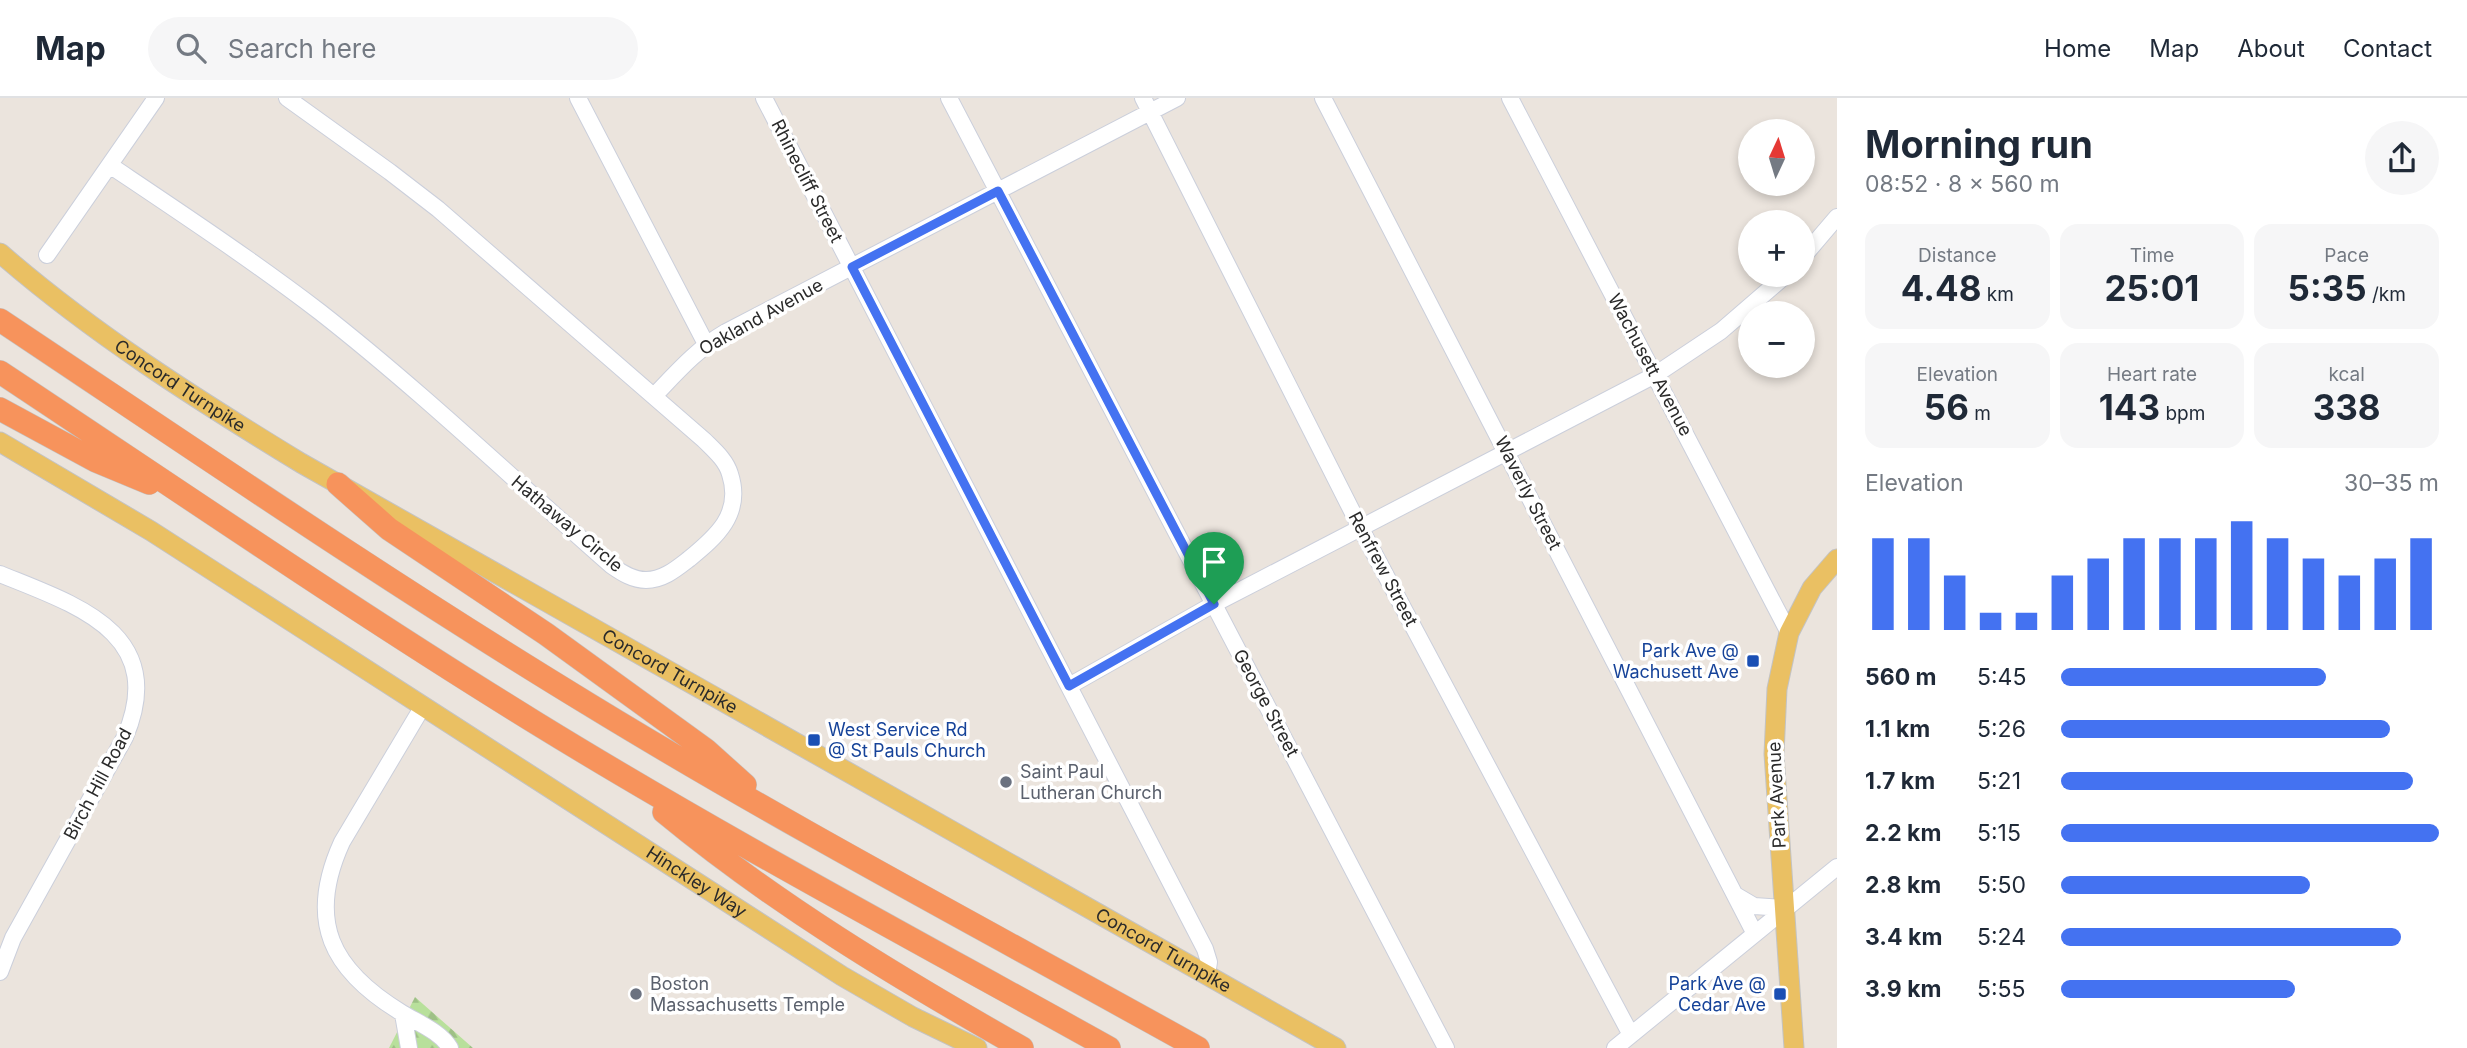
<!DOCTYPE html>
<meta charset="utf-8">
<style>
body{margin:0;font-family:Inter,sans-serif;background:#f6f6f7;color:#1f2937;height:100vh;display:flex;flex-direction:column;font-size:26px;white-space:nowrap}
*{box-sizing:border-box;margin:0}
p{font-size:23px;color:#747a83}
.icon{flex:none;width:38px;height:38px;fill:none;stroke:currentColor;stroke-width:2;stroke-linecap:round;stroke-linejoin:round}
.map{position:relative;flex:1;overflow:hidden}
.drawer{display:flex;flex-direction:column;background:#fff;width:630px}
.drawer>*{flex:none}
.needle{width:46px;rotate:4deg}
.fabs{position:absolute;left:1738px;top:21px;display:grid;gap:14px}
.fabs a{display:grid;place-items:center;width:77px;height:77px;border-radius:50%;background:#fff;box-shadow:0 4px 10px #0003;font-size:35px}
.pin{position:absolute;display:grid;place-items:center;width:60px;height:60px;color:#fff;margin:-72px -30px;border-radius:50% 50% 50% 0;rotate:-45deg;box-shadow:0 0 7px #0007}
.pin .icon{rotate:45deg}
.round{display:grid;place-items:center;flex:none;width:74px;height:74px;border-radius:37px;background:#f6f6f7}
.headline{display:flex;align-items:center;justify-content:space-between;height:119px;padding:0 28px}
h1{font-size:38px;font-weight:700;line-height:52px}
.metrics{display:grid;grid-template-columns:repeat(3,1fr);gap:10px;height:119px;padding:7px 28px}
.metrics div{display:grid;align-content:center;border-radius:18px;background:#f6f6f7;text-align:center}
.metrics b{font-size:35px;font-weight:700}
.metrics small{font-size:19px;font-weight:400}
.metrics p{font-size:19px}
.chart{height:196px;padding:14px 28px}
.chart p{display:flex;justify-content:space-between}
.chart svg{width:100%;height:126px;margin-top:7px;stroke:#4472f1;stroke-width:6}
ul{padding:0 28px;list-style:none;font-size:23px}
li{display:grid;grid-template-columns:112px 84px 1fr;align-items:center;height:52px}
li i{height:18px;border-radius:9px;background:#4472f1}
header{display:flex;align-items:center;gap:42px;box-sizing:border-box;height:98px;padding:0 35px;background:#fff;border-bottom:2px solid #e0e1e3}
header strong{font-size:33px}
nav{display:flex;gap:38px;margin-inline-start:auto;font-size:24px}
.search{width:490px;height:63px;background:#f6f6f7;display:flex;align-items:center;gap:18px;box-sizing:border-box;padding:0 24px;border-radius:38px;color:#747a83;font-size:26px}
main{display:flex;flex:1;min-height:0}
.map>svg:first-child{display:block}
.forest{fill:url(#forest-firs)}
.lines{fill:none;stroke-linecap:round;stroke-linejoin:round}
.minor-casing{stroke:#cbcfdb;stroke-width:18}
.major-casing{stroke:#c3c3c3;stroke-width:21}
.highway-casing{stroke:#c3c3c3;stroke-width:24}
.minor{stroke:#fff;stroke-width:16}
.major{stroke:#eac063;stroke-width:19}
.highway{stroke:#f7935c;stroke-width:23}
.route-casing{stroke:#fff;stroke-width:14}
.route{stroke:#4472f1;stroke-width:9}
.transit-dot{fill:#1a4fb4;stroke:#fff;stroke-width:2.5}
.worship-dot{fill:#6b7280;stroke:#fff;stroke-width:2.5}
.labels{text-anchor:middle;stroke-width:7;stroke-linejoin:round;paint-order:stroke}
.street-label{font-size:18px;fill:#2a2a2a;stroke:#fff}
.transit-label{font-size:18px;fill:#164399;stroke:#fff;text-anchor:end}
.worship-label{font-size:18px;fill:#5b616d;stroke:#fff;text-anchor:start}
</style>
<header>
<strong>Map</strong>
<div class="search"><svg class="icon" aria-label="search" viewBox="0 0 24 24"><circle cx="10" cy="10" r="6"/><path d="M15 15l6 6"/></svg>Search here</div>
<nav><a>Home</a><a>Map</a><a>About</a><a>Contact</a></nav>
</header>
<main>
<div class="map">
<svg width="1837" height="950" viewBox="0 0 1837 950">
<defs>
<pattern id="forest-firs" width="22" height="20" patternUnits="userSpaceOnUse" patternTransform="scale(1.75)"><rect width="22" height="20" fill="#b8e09b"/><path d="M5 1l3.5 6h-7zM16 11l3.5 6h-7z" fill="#9ec086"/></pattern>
</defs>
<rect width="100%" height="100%" fill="#ebe4dd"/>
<path class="forest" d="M 415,899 L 473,950 L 389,950 Z"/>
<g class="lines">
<g class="minor-casing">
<path id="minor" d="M 578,0 L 706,246
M 764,0 L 1205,851 L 1209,864 L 1207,877
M 949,0 L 1446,950
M 1143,0 L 1360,429 L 1631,937
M 1323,0 L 1755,836
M 1510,0 L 1789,535
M 111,68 C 181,115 252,162 320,214 C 421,293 515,383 612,468 C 622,475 633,482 646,482 C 663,482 676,471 689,461 C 716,439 743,416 730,376 C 726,362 714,352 704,342 L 438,111 L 390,74 L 287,0
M 47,157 L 156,0
M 1802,160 L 1837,119
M 654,298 C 677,274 697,251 726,234 L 1177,0
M 0,476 C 76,507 169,535 125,639 L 13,840 L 0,874
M 1069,588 L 1214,506 L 1655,277 L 1721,233 L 1786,177
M 423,608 L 342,744 C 306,823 331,872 402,915 C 418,925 441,934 450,950
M 1737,798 L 1754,808 L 1784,810
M 403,916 L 409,950
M 1615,950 L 1837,769"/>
</g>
<g class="major-casing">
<g id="major">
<path id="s1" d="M 0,155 C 92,235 196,301 301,365 L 1336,950"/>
<path id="s2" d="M 0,344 L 151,433 L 842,878 L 913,919 L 977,950"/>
<path d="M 1794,950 L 1774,656 L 1777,591 L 1789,535 L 1812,490 L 1837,461"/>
</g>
</g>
<g class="highway-casing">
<path id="highway" d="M 0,222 C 195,352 389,485 590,607 C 788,728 995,837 1198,950
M 0,274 C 178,392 354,513 536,625 C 723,740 917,843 1109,950
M 0,311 L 96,363 L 149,385
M 338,386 L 389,431 L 546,536 L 706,652 L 745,687
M 664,714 C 774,805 897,879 1022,950"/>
</g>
<use href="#minor" class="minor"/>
<use href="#major" class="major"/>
<use href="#highway" class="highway"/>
</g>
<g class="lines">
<g class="route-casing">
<path id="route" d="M 998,93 L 1214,506 L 1069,588 L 852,169 Z"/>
</g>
<use href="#route" class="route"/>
</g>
<g class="transit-dot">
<rect x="1746" y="556" width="14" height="14" rx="3.5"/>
<rect x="807" y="635" width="14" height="14" rx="3.5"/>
<rect x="1773" y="889" width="14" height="14" rx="3.5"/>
</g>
<g class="worship-dot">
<circle cx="1006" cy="684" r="7"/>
<circle cx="636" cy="896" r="7"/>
</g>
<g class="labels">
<g class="street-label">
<text transform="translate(807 83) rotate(63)" y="6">Rhinecliff Street</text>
<text transform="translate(761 219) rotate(-29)" y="6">Oakland Avenue</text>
<text transform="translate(1650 267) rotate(62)" y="6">Wachusett Avenue</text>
<text dy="6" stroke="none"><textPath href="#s1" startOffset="224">Concord Turnpike</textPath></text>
<text transform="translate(1528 395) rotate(63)" y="6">Waverly Street</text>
<text transform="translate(567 426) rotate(40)" y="6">Hathaway Circle</text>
<text transform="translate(1383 471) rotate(62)" y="6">Renfrew Street</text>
<text dy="6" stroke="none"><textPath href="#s1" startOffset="791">Concord Turnpike</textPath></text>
<text transform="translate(1266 605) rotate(62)" y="6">George Street</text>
<text transform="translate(98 686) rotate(-62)" y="6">Birch Hill Road</text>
<text transform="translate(1777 697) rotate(-93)" y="6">Park Avenue</text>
<text dy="6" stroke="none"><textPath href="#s2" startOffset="824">Hinckley Way</textPath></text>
<text dy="6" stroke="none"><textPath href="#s1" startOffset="1358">Concord Turnpike</textPath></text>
</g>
<g class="transit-label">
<text x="1739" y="559">Park Ave @<tspan x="1739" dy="21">Wachusett Ave</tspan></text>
<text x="828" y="638" text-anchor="start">West Service Rd<tspan x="828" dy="21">@ St Pauls Church</tspan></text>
<text x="1766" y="892">Park Ave @<tspan x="1766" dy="21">Cedar Ave</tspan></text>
</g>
<g class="worship-label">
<text x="1020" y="680">Saint Paul<tspan x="1020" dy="21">Lutheran Church</tspan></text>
<text x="650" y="892">Boston<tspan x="650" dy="21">Massachusetts Temple</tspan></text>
</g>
</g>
</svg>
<div class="fabs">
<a><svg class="needle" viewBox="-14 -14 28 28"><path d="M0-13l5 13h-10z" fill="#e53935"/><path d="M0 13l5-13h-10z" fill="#747a83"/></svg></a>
<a>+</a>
<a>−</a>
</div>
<div class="pin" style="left:1214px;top:506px;background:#1e9e55"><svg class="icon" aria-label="arrive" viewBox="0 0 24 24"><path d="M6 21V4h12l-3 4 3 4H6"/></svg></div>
</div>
<section class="drawer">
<div class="headline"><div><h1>Morning run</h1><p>08:52 · 8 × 560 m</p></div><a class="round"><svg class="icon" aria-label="share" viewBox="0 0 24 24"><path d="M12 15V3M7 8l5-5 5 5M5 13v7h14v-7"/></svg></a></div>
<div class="metrics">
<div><p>Distance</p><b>4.48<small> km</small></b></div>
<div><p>Time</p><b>25:01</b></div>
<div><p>Pace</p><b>5:35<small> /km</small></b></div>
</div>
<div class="metrics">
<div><p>Elevation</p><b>56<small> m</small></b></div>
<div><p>Heart rate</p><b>143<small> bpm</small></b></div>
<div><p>kcal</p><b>338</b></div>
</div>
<div class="chart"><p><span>Elevation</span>30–35 m</p>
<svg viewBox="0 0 160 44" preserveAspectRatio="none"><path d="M5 44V12M15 44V12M25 44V25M35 44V38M45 44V38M55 44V25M65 44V19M75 44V12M85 44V12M95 44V12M105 44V6M115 44V12M125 44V19M135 44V25M145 44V19M155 44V12"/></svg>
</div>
<ul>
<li><b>560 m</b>5:45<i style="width:70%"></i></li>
<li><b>1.1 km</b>5:26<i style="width:87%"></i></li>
<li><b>1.7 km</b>5:21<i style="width:93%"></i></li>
<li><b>2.2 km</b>5:15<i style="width:100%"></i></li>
<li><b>2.8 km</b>5:50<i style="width:66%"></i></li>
<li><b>3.4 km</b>5:24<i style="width:90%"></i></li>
<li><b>3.9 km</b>5:55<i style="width:62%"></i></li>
</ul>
</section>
</main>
